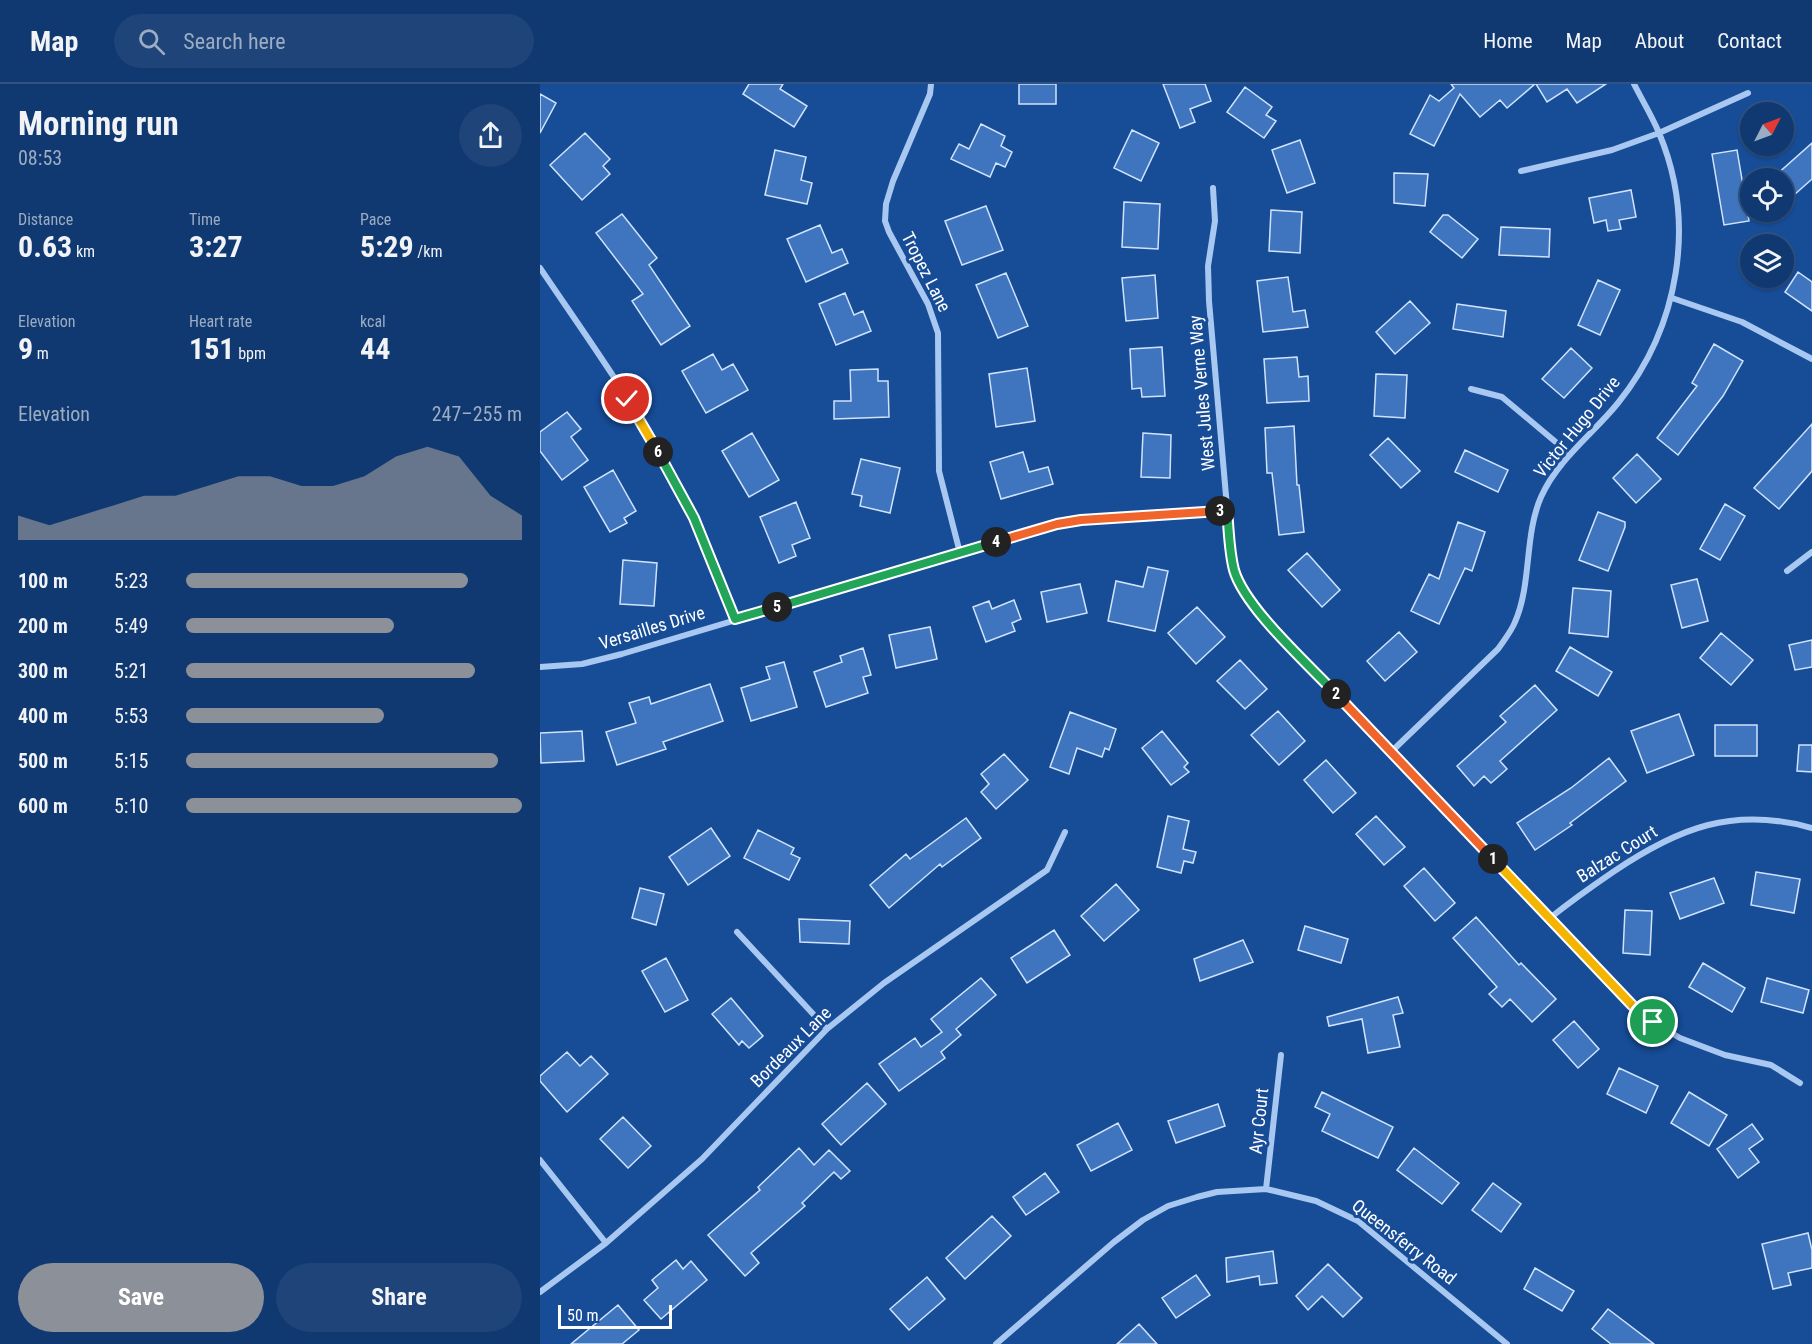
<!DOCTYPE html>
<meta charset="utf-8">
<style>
body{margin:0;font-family:"Roboto Condensed",sans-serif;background:#1e4479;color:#f1f3f6;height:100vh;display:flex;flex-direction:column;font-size:22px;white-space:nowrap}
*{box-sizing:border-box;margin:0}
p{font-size:20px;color:#9cacc3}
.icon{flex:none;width:33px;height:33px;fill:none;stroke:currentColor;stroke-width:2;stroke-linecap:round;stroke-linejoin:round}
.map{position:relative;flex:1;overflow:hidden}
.details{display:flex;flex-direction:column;background:#113971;width:540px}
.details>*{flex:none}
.needle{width:39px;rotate:48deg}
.buttons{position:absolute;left:1200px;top:18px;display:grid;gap:12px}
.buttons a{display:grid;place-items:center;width:54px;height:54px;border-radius:50%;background:#113971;box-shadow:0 2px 4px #0004,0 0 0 2px #305384;font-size:30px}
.scale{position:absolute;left:18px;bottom:15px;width:114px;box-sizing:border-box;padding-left:6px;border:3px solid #fff;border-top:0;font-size:16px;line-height:21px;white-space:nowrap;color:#fff;-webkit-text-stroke:4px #174c97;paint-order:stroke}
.pin{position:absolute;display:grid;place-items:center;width:51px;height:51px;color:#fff;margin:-26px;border:3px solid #fff;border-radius:50%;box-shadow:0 2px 6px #0007}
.km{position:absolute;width:30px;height:30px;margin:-15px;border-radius:50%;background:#222;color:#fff;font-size:16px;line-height:30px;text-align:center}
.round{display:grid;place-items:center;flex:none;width:63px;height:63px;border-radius:32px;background:#1e4479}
.summary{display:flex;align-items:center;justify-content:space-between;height:102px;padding:0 18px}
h1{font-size:33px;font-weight:700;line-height:45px}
.metrics{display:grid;grid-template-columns:repeat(3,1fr);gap:9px;height:102px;padding:6px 18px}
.metrics div{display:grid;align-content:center}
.metrics b{font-size:30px;font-weight:700}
.metrics small{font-size:16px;font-weight:400}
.metrics p{font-size:16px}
.chart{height:168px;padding:12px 18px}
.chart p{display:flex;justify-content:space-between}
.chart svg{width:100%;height:108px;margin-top:6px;fill:#8c9099;opacity:.7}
.primary-button{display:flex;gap:12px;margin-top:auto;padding:12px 18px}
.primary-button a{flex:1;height:69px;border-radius:36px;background:#8c9099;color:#fff;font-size:24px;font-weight:700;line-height:69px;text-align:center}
.primary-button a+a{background:#1e4479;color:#f1f3f6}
ul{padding:0 18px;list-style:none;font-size:20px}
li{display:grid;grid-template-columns:96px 72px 1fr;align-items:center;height:45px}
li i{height:15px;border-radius:8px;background:#8c9099}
header{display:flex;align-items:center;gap:36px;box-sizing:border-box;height:84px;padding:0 30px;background:#113971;border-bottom:2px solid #305384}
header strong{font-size:28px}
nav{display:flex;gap:33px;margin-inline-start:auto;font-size:21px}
.search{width:420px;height:54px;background:#1e4479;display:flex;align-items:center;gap:15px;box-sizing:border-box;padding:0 21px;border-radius:33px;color:#9cacc3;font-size:22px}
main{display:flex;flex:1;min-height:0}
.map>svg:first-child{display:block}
.building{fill:#3f75be;stroke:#d0e3fc;stroke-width:1.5}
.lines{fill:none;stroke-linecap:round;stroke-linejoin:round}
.minor{stroke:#a9c8f1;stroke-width:6}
.split-1-casing{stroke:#fff;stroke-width:12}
.split-2-casing{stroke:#fff;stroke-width:12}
.split-3-casing{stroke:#fff;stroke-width:12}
.split-4-casing{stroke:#fff;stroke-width:12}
.split-5-casing{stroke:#fff;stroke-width:12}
.split-6-casing{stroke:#fff;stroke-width:12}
.split-7-casing{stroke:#fff;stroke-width:12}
.split-1{stroke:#f5b400;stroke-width:8}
.split-2{stroke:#f0652b;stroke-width:8}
.split-3{stroke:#22a559;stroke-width:8}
.split-4{stroke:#f0652b;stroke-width:8}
.split-5{stroke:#22a559;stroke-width:8}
.split-6{stroke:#22a559;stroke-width:8}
.split-7{stroke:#f5b400;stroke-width:8}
.labels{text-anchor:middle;stroke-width:6;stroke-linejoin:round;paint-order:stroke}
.street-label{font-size:18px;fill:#fff;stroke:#174c97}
</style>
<header>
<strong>Map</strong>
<div class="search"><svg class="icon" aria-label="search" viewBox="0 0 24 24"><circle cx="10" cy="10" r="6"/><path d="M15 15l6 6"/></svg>Search here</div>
<nav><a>Home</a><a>Map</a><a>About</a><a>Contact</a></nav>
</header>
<main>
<section class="details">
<div class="summary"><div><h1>Morning run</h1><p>08:53</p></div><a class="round"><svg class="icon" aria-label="share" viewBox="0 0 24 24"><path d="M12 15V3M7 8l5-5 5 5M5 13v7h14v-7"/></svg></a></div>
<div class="metrics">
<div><p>Distance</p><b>0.63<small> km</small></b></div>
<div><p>Time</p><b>3:27</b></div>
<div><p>Pace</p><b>5:29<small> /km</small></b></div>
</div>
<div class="metrics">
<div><p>Elevation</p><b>9<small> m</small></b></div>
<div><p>Heart rate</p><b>151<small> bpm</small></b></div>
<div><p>kcal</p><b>44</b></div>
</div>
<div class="chart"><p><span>Elevation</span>247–255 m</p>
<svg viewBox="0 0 160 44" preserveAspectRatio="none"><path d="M0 44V34L10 38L20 34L30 30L40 26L50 26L60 22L70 18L80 18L90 22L100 22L110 18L120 10L130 6L140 10L150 26L160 34V44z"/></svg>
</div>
<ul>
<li><b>100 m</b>5:23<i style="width:84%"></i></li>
<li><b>200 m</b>5:49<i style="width:62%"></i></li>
<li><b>300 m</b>5:21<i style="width:86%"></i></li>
<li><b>400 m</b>5:53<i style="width:59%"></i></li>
<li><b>500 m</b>5:15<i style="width:93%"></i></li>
<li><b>600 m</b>5:10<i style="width:100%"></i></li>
</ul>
<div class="primary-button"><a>Save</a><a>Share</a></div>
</section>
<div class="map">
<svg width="1272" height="1260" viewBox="0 0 1272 1260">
<rect width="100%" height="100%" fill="#174c97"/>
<path class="building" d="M 209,0 L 243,0 L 240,5 L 267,22 L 254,43 L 203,10 Z
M 479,0 L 516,0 L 516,20 L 479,20 Z
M 623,0 L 665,0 L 671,17 L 650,25 L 655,38 L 640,44 Z
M 911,0 L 995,0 L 967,24 L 960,16 L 940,33 L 920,10 L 894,62 L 870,50 L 890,11 L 899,17 L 914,4 Z
M 996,0 L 1066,0 L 1037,19 L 1027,5 L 1007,18 Z
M 705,3 L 732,23 L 726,31 L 736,37 L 724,54 L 687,28 Z
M 0,10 L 16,19 L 0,49 Z
M 441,40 L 465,52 L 461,62 L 472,68 L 465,83 L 456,79 L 450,93 L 411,75 L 419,60 L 429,65 Z
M 592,46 L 619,59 L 601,97 L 574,84 Z
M 45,49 L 70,75 L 63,82 L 70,90 L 42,116 L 10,81 Z
M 760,56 L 775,99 L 747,109 L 732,66 Z
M 1272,59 L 1272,95 L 1254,111 L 1244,99 L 1244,94 L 1239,94 L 1236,91 Z
M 235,66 L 266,73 L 261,96 L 272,99 L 267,120 L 225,111 Z
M 1197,66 L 1209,137 L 1184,141 L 1172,70 Z
M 854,89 L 888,90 L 885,122 L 854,119 Z
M 1091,106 L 1096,133 L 1079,136 L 1081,145 L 1068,147 L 1066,136 L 1054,139 L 1049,114 Z
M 584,118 L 620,120 L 618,165 L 582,163 Z
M 446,122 L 463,166 L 422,181 L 405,137 Z
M 731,126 L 762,128 L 760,169 L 729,167 Z
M 82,130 L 117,174 L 109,181 L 150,242 L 121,261 L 92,217 L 103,210 L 56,149 Z
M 903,131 L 908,131 L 938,155 L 922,174 L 890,148 Z
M 280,141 L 292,169 L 302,165 L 308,179 L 266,198 L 247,155 Z
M 961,143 L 1010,145 L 1009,173 L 959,171 Z
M 1258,188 L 1272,198 L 1272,227 L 1245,208 Z
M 466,189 L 488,242 L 458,254 L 436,201 Z
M 615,191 L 618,234 L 586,237 L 582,194 Z
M 748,193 L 753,228 L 765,226 L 768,243 L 723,248 L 717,197 Z
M 1058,196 L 1080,206 L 1060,251 L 1038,241 Z
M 305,209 L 314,231 L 323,227 L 331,247 L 296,261 L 279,220 Z
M 870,217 L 890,239 L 855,270 L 836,248 Z
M 917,220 L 966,227 L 963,253 L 913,245 Z
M 1174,260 L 1203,277 L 1183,312 L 1138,371 L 1117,354 L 1157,302 L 1152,299 Z
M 622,263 L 625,312 L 602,313 L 601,304 L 592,305 L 590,265 Z
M 1031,264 L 1052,284 L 1024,314 L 1002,295 Z
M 173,270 L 182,286 L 193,280 L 208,306 L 166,329 L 142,287 Z
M 757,273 L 759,293 L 768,292 L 769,317 L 727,319 L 724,275 Z
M 487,284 L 495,337 L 456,343 L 449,290 Z
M 338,285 L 338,297 L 348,297 L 349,333 L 294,335 L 294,317 L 311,317 L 310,286 Z
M 836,290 L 867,291 L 865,334 L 834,332 Z
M 27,328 L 41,345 L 31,353 L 48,376 L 22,396 L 0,367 L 0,348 Z
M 1272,340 L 1272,387 L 1239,425 L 1214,404 Z
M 754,342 L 757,401 L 759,401 L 764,448 L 739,451 L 732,389 L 727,389 L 725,344 Z
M 212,349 L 239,396 L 209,413 L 182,367 Z
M 603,349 L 631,351 L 630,394 L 601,393 Z
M 848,354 L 880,387 L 861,404 L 830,371 Z
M 925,366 L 968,386 L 958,408 L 915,388 Z
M 483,368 L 489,388 L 508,383 L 513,400 L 461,415 L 450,378 Z
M 1097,370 L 1121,395 L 1096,419 L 1073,394 Z
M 321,375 L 360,384 L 350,429 L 320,422 L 322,412 L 312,410 Z
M 73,386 L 96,427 L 84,434 L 87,439 L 70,448 L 44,403 Z
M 256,418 L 270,454 L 252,461 L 256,472 L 239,479 L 220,433 Z
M 1185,420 L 1205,432 L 1180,476 L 1160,465 Z
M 1058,428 L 1085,438 L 1085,443 L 1068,487 L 1039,476 Z
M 918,438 L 945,448 L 932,487 L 925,484 L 899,540 L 871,527 L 889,490 L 899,495 Z
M 767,469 L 800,506 L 782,523 L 748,486 Z
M 83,476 L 117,479 L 114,522 L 80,520 Z
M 608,483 L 628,487 L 615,547 L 568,537 L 576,497 L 603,503 Z
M 1157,495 L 1168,537 L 1142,544 L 1131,501 Z
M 540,500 L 547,529 L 507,538 L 501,508 Z
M 1033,504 L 1071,507 L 1068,553 L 1029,549 Z
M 474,516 L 481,535 L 472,539 L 475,547 L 446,558 L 433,523 L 449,517 L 452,525 Z
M 657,523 L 685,553 L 656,580 L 628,549 Z
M 390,543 L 397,575 L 356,584 L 349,551 Z
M 859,548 L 877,568 L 845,597 L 827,577 Z
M 1181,549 L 1213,576 L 1191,601 L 1160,574 Z
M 1272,556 L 1272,583 L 1255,586 L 1249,561 Z
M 1030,563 L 1072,588 L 1058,612 L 1016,587 Z
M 323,564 L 331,591 L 323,593 L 328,609 L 286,623 L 274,588 L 302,578 L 300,572 Z
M 700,576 L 727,605 L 705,625 L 677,597 Z
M 244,578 L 257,623 L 211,637 L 201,604 L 230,595 L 226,583 Z
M 170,600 L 183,637 L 123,658 L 126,665 L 77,681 L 66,648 L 96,639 L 89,619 L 109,613 L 111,620 Z
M 995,601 L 1017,626 L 960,677 L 967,685 L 951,699 L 944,692 L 934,702 L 917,682 L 966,638 L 960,632 Z
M 738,627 L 765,657 L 739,681 L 711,651 Z
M 530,628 L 576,645 L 569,666 L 565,664 L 562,673 L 537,664 L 529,690 L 510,683 Z
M 1139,630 L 1154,671 L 1107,689 L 1091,647 Z
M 1175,641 L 1217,641 L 1217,672 L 1175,672 Z
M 42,647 L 44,677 L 1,679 L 0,649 Z
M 622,647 L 648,679 L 644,683 L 649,688 L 631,701 L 602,664 Z
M 1259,661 L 1272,661 L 1272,688 L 1257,687 Z
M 464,670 L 488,696 L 456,725 L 441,708 L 449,700 L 441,690 Z
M 1069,674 L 1086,697 L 1030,739 L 1032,741 L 995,766 L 977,739 L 1031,704 Z
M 786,676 L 816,709 L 793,729 L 764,696 Z
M 628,732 L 649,737 L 643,765 L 656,768 L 653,779 L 644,777 L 641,789 L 617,783 Z
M 836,732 L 865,763 L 844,781 L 816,750 Z
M 426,734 L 441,754 L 402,783 L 400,780 L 349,824 L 330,801 L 366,770 L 370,775 Z
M 171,744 L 190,772 L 148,801 L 129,773 Z
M 218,746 L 254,764 L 251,770 L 260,774 L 249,796 L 204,774 Z
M 884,784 L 915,819 L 895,837 L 864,802 Z
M 1216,788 L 1260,795 L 1254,829 L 1211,821 Z
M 1174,794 L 1184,819 L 1140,835 L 1130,809 Z
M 576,800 L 599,826 L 564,857 L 541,832 Z
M 100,804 L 124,810 L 116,841 L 92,834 Z
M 1085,826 L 1112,827 L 1110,871 L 1083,869 Z
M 936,833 L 979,881 L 981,879 L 1016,915 L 992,938 L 970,915 L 962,923 L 949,910 L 957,903 L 913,854 Z
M 259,835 L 310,837 L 309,860 L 260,858 Z
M 765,842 L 808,855 L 801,879 L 758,866 Z
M 514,846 L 530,871 L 487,899 L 471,874 Z
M 703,856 L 713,878 L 660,897 L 654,875 Z
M 126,874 L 148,916 L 125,928 L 102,887 Z
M 1163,879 L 1205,904 L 1192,928 L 1149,903 Z
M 441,894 L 456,911 L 416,945 L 421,951 L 401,968 L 405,974 L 359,1007 L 339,980 L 375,954 L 381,963 L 402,948 L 391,935 Z
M 1227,894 L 1269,906 L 1263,929 L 1221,918 Z
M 858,913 L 863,929 L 853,931 L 860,963 L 828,969 L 822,935 L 789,942 L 787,933 Z
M 191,914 L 223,952 L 209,964 L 202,957 L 199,961 L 172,930 Z
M 1034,937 L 1059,965 L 1038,984 L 1013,956 Z
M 27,968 L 40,982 L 51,972 L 68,990 L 27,1028 L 0,997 L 0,992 Z
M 1079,984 L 1118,1002 L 1106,1029 L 1067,1010 Z
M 327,999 L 346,1020 L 301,1061 L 282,1040 Z
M 782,1008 L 853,1043 L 838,1074 L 782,1047 L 790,1030 L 775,1023 Z
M 1149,1008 L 1187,1031 L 1169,1062 L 1131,1039 Z
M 678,1020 L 685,1042 L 636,1059 L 628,1037 Z
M 83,1033 L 111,1062 L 88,1084 L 60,1055 Z
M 578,1039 L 592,1066 L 551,1087 L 537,1061 Z
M 1212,1040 L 1223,1055 L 1209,1065 L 1219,1078 L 1198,1094 L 1177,1065 Z
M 259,1064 L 274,1081 L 289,1066 L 310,1087 L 301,1095 L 294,1088 L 262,1119 L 265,1122 L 211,1169 L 219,1179 L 205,1192 L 168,1151 L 220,1106 L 218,1103 Z
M 874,1064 L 919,1099 L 902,1120 L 857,1086 Z
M 505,1089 L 519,1108 L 486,1131 L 473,1113 Z
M 953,1099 L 981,1120 L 961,1148 L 932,1126 Z
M 452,1132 L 471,1152 L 425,1195 L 406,1174 Z
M 1268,1149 L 1272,1166 L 1272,1184 L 1248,1189 L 1251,1201 L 1233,1205 L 1222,1160 Z
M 733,1167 L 737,1199 L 720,1201 L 719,1192 L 687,1198 L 686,1174 Z
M 136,1176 L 143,1185 L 151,1177 L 167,1196 L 121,1235 L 104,1216 L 118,1204 L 112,1196 Z
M 788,1180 L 822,1214 L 803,1233 L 782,1212 L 768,1226 L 756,1212 Z
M 995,1184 L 1034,1207 L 1022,1227 L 984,1205 Z
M 656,1191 L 670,1211 L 636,1234 L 622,1214 Z
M 387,1193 L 405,1215 L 369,1246 L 350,1225 Z
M 78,1221 L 99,1246 L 82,1260 L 31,1260 Z
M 1068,1225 L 1114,1260 L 1071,1260 L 1052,1245 Z
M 599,1240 L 617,1260 L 577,1260 Z"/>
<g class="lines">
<path class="minor" d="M 391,0 L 390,10 L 353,97 L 346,120 L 345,137 L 349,148 L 388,220 L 398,249 L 399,387 L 420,469
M 981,87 L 1072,66 L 1119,49 L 1208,9
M 673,104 L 675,137 L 668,182 L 669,217 L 691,469 C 695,492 704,508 717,527 L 1092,921 L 1113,938 L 1140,954 L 1185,971 L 1231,981 L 1260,999
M 0,184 C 48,255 101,328 139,404 C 161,447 177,491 195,535
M 1132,214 L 1202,238 L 1272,275
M 931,305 L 962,313 L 1030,370
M 1247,487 L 1272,468
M 0,583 L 42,580 L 82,570 L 517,440 L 541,436 L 687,427
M 851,668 L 958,565 C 964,556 971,548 975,538 C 992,499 984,452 1001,413 C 1018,375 1053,350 1078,319 C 1139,243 1157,139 1119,49 C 1112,32 1102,16 1094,0
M 1010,834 C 1030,818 1051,803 1073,788 C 1138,744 1193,722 1272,744
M 197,848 L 287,945
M 0,1076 L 66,1159
M 726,1105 L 741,971
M 0,1208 L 66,1159 L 162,1075 L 287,945 L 344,899 L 507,786 L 525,748
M 456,1260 L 574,1158 L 603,1136 L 628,1122 L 657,1113 L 677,1108 L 726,1105 L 776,1117 L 818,1137 L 967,1260"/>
</g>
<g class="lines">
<g class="split-1-casing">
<path id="split-1" d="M 953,775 L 1092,921 L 1113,938"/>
</g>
<g class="split-2-casing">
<path id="split-2" d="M 796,610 L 953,775"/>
</g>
<g class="split-3-casing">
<path id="split-3" d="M 680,427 L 687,427 C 689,446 689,467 694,486 C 705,524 768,580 796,610"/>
</g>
<g class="split-4-casing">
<path id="split-4" d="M 456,458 L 517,440 L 541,436 L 680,427"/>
</g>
<g class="split-5-casing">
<path id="split-5" d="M 237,523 L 456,458"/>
</g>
<g class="split-6-casing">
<path id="split-6" d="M 118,368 L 154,434 L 195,535 L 237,523"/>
</g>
<g class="split-7-casing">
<path id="split-7" d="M 87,315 L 118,368"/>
</g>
<use href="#split-1" class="split-1"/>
<use href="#split-2" class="split-2"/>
<use href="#split-3" class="split-3"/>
<use href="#split-4" class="split-4"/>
<use href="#split-5" class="split-5"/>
<use href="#split-6" class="split-6"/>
<use href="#split-7" class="split-7"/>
</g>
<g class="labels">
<g class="street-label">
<text transform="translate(386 188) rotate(63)" y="6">Tropez Lane</text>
<text transform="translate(662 309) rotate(-95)" y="6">West Jules Verne Way</text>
<text transform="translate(1037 343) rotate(-51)" y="6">Victor Hugo Drive</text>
<text transform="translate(112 544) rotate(-17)" y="6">Versailles Drive</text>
<text transform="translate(1077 770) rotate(-32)" y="6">Balzac Court</text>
<text transform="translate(251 963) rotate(-45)" y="6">Bordeaux Lane</text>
<text transform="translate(719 1037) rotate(-84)" y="6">Ayr Court</text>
<text transform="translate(864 1158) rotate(38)" y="6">Queensferry Road</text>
</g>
</g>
</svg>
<div class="buttons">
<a><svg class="needle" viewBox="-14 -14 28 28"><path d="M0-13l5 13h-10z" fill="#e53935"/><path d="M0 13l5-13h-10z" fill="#9cacc3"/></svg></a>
<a><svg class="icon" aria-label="locate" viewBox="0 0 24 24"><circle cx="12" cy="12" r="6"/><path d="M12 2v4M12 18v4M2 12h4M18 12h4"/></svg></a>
<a><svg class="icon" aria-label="layers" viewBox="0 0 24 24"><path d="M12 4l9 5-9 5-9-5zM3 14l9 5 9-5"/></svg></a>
</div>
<div class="scale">50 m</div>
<div class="pin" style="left:1113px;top:938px;background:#1e9e55"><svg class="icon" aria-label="arrive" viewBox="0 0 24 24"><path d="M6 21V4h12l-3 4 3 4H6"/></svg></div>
<div class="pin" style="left:87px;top:315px;background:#d93025"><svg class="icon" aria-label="check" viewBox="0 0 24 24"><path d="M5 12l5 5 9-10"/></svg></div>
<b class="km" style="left:953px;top:775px">1</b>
<b class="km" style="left:796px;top:610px">2</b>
<b class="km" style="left:680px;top:427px">3</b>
<b class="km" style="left:456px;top:458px">4</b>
<b class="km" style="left:237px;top:523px">5</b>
<b class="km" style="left:118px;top:368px">6</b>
</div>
</main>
